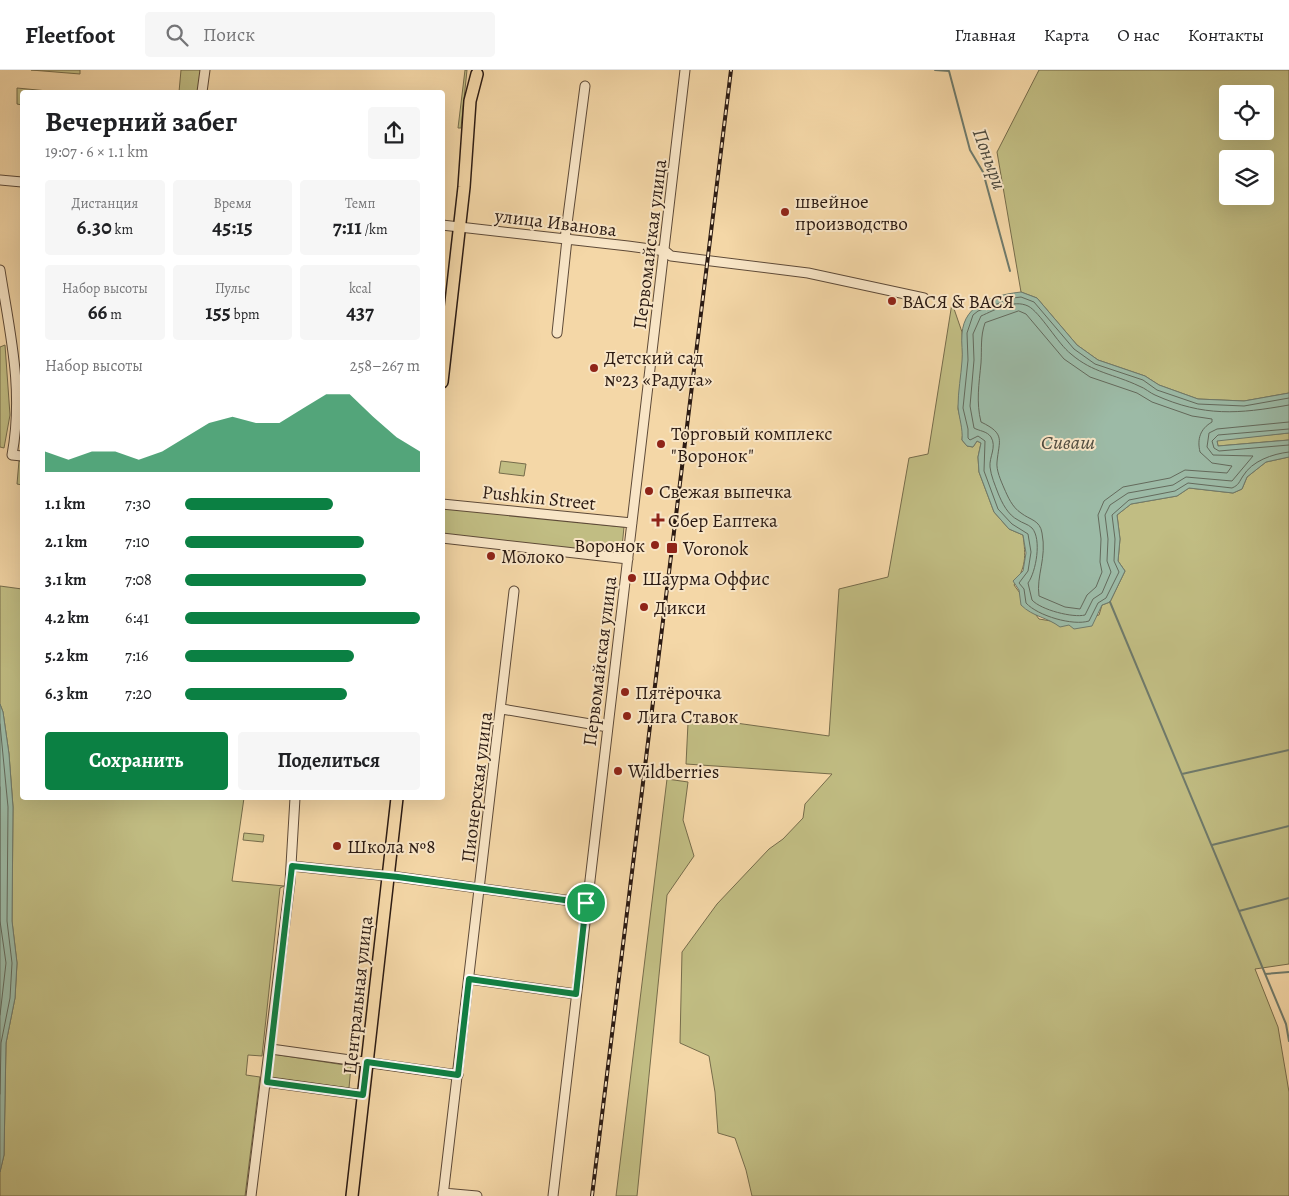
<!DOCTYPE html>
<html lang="ru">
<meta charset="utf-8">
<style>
body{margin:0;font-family:Alegreya,serif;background:#f6f6f6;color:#202124;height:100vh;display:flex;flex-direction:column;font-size:19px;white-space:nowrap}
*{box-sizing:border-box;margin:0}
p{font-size:16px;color:#757577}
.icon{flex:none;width:28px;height:28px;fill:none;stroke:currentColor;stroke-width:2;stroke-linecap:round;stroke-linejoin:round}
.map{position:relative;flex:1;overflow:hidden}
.sheet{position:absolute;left:20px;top:20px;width:425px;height:710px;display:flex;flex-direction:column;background:#fff;border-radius:5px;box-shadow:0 5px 20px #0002}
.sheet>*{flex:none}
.fabs{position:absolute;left:1219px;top:15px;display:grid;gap:10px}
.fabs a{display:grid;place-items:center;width:55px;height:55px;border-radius:5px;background:#fff;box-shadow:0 5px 20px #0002;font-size:25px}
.pin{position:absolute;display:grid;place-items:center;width:42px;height:42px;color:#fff;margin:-21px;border:2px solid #fff;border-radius:50%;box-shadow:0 1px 5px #0007}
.round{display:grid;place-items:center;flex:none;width:52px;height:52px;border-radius:5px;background:#f6f6f6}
.overview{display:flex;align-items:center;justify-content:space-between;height:85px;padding:0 25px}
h1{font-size:28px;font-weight:700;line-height:38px}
.figures{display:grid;grid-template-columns:repeat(3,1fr);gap:8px;height:85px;padding:5px 25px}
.figures div{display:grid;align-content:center;border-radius:5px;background:#f6f6f6;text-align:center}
.figures b{font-size:21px;font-weight:700}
.figures small{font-size:14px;font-weight:400}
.figures p{font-size:14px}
.chart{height:140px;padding:10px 25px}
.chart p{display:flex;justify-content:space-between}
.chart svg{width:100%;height:90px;margin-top:5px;fill:#0b8043;opacity:.7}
.action{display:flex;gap:10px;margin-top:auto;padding:10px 25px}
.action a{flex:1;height:58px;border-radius:5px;background:#0b8043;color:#fff;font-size:20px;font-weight:700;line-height:58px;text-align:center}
.action a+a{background:#f6f6f6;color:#202124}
ul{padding:0 25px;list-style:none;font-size:16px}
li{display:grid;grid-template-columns:80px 60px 1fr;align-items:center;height:38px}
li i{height:12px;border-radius:6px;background:#0b8043}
header{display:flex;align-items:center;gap:30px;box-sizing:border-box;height:70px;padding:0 25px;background:#fff;border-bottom:1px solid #e0e0e0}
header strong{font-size:24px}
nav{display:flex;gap:28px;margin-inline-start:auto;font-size:18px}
.search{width:350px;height:45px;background:#f6f6f6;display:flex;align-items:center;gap:12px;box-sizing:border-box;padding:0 18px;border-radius:5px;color:#757577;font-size:19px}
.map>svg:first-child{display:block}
.green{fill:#c1bd83;stroke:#766c4b;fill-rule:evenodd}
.water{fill:#9cbaa6;stroke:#6f7a6b}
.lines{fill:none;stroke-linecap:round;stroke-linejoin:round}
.shore{stroke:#646a5c;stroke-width:1}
.stream{stroke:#6f7a6b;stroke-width:2}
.minor-casing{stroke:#5e4a38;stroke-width:11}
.major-casing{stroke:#2c1b13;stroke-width:14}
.minor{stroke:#f8e5c6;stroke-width:9}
.major{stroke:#f4d7a7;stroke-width:11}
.rail-casing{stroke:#2c1b13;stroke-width:4}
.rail{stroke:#f8e5c6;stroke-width:2;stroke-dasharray:5.5;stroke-linecap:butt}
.route-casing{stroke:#fff;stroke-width:10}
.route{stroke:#0b8043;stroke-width:6}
.poi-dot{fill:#8f2418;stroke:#f8e5c6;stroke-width:2}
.labels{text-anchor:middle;stroke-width:4;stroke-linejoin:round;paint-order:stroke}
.poi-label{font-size:19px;fill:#2c1b13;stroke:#f8e5c6;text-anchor:start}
.street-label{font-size:19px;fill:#2c1b13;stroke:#f8e5c6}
.water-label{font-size:20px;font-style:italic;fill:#4e4b3f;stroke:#f8e5c6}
</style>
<header>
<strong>Fleetfoot</strong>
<div class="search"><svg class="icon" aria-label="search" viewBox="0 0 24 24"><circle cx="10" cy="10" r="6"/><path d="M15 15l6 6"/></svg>Поиск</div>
<nav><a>Главная</a><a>Карта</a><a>О нас</a><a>Контакты</a></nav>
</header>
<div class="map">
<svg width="1289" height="1126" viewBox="0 0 1289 1126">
<rect width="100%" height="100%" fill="#f4d7a7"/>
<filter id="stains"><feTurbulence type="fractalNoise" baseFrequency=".004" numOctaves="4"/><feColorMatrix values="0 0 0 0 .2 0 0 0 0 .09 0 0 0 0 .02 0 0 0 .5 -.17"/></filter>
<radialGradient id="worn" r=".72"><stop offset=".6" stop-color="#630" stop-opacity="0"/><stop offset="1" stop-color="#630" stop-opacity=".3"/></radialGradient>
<path class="green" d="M 31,0 L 80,0 L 80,4 Z
M 181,0 L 201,0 L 199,22 L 179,22 Z
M 465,0 L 467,0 L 461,58 L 458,58 Z
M 1039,0 L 1289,0 L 1289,323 L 1244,331 L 1198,329 L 1159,315 L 1145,306 L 1098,290 L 1077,275 L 1037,228 L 1021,222 L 997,82 ZM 1228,24 L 1265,24 L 1265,61 L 1228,61 ZM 1228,89 L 1265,89 L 1265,126 L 1228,126 Z
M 17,18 L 58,22 L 22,22 L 22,35 L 17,34 Z
M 952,233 L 962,262 L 963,290 L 958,339 L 963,360 L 962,370 L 967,376 L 973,377 L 977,371 L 981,373 L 978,387 L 979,402 L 994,442 L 1009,459 L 1023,465 C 1026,487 1026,497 1014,515 L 1039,549 L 1051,551 L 1060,556 L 1099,545 L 1102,535 L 1110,532 L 1125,501 L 1118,491 L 1120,469 L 1117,445 L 1131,434 L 1177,426 L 1189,418 L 1233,423 L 1242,419 L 1247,407 L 1266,392 L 1289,387 L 1289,894 L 1255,899 L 1278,957 L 1289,1022 L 1289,1126 L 752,1126 L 746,1100 L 735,1068 L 718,1063 L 715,1022 L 709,986 L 680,973 L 682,882 L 717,834 L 769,779 L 783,769 L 803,748 L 805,734 L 832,704 L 686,694 L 688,653 L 700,648 L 829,666 L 839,519 L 888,507 L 909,388 L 928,384 Z
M 5,275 L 10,345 L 4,378 L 0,377 L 0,277 Z
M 1289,363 L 1289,370 L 1218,376 L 1217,370 Z
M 19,391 L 22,392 L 22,415 L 17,414 Z
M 501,391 L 526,394 L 524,406 L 499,403 Z
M 443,438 L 624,457 L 621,487 L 443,466 Z
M 0,516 L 22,519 L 22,728 L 244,728 L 232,811 L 284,816 L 280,818 L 262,986 L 248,985 L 246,1005 L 260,1007 L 245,1126 L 0,1126 L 0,1102 L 4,1085 L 6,973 L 15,928 L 17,893 L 12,851 L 13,737 L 9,684 L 3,642 L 0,634 Z
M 667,709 L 688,712 L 683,750 L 694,786 L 667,825 L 637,1126 L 616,1126 Z
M 244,763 L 264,765 L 263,772 L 243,770 Z
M 273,984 L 351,996 L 349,1018 L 271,1007 Z"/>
<path class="water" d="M 1021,222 L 1037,228 L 1077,275 L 1098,290 L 1145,306 L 1159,315 L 1198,329 L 1244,331 L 1289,323 L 1289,363 L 1217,371 L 1218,376 L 1289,370 L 1289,387 L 1266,392 L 1247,407 L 1242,419 L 1233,423 L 1189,418 L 1177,426 L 1131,434 L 1117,445 L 1120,469 L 1118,491 L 1125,501 L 1110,532 L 1102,535 L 1092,556 L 1074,559 L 1069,555 L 1060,557 C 1047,547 1033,547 1021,535 L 1019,520 L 1013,511 L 1023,501 L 1026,483 L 1023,465 L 1009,459 L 994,442 L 979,402 L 978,387 L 981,373 L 977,371 L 973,377 L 967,376 L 962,370 C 963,358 959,348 958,337 C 958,321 961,306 962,291 C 963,282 961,273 962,264 C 964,233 995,225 1021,222 Z
M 0,634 L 3,642 L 9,684 L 13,737 L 12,851 L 17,893 L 15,928 L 6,973 L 4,1085 L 0,1102 Z"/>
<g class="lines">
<path class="shore" d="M 1019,241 L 1026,244 L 1064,289 L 1090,307 L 1137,323 L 1152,332 L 1192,346 L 1212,349 L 1212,352 C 1200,359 1197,369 1200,382 L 1212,393 L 1232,396 L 1227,403 L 1185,400 L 1170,408 L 1123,417 L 1104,431 L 1098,445 L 1101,469 L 1100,492 L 1102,502 L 1096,517 L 1087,525 L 1080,539 L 1065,537 L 1039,526 C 1036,506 1047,488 1042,463 C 1040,450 1030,450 1021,443 C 1012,437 1008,427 1004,418 C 1001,411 996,400 997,392 C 999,370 1006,364 981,352 C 976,332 979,314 981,293 C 982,279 980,267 985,253 Z
M 1289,328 L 1244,336 L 1198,334 L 1157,320 L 1143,310 L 1095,294 L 1074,279 L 1034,232 L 1021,227 L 1013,228 L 978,241 L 973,245 L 967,263 L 968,290 L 963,338 L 968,359 L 968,368 L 970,370 L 978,366 L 985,371 L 984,401 L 998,439 L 1012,454 L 1028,464 L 1031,482 L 1028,501 L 1019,513 L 1024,519 L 1026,533 C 1038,546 1073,556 1089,551 L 1098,533 L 1106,528 L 1119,502 L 1114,491 L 1115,469 L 1112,445 L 1129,430 L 1175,421 L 1188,413 L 1232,418 C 1239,415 1239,412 1243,406 C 1252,391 1272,384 1289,382
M 1289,335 C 1238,344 1204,347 1155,325 C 1150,323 1145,318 1139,316 C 1114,304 1093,303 1071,284 C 1058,274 1040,242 1028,236 C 1013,229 995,240 981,246 L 973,264 L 974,290 L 970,336 L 974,358 C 979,361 987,361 991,367 C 997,377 989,387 990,397 C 991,406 995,415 998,423 C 1002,433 1008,445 1018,450 C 1022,453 1028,454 1032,458 C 1042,469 1036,502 1028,513 L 1032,530 C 1041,540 1073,548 1085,545 L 1093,529 L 1102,523 L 1111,502 L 1107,491 L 1108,469 L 1105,445 L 1110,435 L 1128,423 L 1173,415 L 1186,407 L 1232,411 L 1253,386 L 1213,385 L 1207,377 L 1209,363 L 1217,359 L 1289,352
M 1289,359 L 1218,365 L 1212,371 L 1214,378 L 1219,381 L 1289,375
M 0,654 L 8,737 L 7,851 L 12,893 L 10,928 L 1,973 L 0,1024
M 0,717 L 0,851 L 6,893 L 0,945"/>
<path class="stream" d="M 935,0 L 949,1 L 970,80 L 983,102 L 1010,201
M 1110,532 L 1286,954 L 1289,971
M 1182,704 L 1289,680
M 1212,775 L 1289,756
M 1239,841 L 1289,828
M 1265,904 L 1289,902"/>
<g class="minor-casing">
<path id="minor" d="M 202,22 L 205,0
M 0,110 L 22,112
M 442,155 L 628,176 L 665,181 L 671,186 L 695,189 L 808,203 L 924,228
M 565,169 L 585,16
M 0,200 C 10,264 24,320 12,385 L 22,386
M 557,263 L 567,169
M 442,434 L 632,453
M 442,468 L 628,489
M 502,639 L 608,657
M 292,796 L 398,807 L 586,833
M 469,909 L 576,924
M 271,979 L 458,1005
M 267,1012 L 363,1025
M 443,1123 L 477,1126
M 251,1126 L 290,812 L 295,728
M 443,1126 L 514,521
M 553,1126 L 685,0"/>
</g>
<g class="major-casing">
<path id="major" d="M 442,312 L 464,117 L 470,31 L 477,4
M 352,1126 L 397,728"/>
</g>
<use href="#minor" class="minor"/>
<use href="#major" class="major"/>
<g class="rail-casing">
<path id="rail" d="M 592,1126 L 731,0"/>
</g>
<use href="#rail" class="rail"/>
</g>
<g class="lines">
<g class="route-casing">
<path id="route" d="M 292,796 L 398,807 L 586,833 L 576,924 L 469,909 L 458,1005 L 367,992 L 363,1025 L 267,1012 Z"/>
</g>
<use href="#route" class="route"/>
</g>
<g class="poi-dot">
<circle cx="785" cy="142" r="5"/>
<circle cx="892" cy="231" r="5"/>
<circle cx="594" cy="298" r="5"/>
<circle cx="661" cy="374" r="5"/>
<circle cx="649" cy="421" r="5"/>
<path d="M655.5 442.5h5v5h5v5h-5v5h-5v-5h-5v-5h5z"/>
<circle cx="655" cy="475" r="5"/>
<rect x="666" y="472" width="12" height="12" rx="2.5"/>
<circle cx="491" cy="486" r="5"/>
<circle cx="632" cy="508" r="5"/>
<circle cx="644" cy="537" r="5"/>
<circle cx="625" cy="622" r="5"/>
<circle cx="627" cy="646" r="5"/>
<circle cx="618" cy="701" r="5"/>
<circle cx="337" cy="776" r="5"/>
</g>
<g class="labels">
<g class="poi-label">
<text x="795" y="138">швейное<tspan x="795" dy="22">производство</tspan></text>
<text x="902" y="238">ВАСЯ &amp; ВАСЯ</text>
<text x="604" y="294">Детский сад<tspan x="604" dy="22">№23 «Радуга»</tspan></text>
<text x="671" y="370">Торговый комплекс<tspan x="671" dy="22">"Воронок"</tspan></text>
<text x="659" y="428">Свежая выпечка</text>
<text x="668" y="457">Сбер Еаптека</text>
<text x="645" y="482" text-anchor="end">Воронок</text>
<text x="683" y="485">Voronok</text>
<text x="501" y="493">Moлоко</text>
<text x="642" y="515">Шаурма Оффис</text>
<text x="654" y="544">Дикси</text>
<text x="635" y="629">Пятёрочка</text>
<text x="637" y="653">Лига Ставок</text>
<text x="628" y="708">Wildberries</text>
<text x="347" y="783">Школа №8</text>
</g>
<g class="street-label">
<text transform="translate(556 152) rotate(7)" y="7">улица Иванова</text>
<text transform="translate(649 174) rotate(-83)" y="7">Первомайская улица</text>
<text transform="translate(539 427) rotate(6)" y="7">Pushkin Street</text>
<text transform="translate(599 591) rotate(-83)" y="7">Первомайская улица</text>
<text transform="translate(476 717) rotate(-83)" y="7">Пионерская улица</text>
<text transform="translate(357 925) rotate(-84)" y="7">Центральная улица</text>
</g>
<g class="water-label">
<text transform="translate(990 89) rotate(70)" y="7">Поныри</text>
<text x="1068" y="379">Сиваш</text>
</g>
</g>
<rect width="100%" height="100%" filter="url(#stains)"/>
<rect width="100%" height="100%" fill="url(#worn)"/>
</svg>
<div class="fabs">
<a><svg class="icon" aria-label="locate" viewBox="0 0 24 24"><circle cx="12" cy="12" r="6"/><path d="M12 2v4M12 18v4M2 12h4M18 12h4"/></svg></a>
<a><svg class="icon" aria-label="layers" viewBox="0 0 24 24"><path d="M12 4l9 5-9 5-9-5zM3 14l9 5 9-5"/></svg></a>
</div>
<div class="pin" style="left:586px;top:833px;background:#1e9e55"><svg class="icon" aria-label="arrive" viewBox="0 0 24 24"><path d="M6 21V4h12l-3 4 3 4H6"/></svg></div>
<section class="sheet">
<div class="overview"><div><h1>Вечерний забег</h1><p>19:07 · 6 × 1.1 km</p></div><a class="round"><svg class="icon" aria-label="share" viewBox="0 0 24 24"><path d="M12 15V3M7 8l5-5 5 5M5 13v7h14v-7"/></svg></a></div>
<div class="figures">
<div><p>Дистанция</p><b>6.30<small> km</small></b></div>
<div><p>Время</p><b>45:15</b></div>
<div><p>Темп</p><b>7:11<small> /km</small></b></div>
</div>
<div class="figures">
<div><p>Набор высоты</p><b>66<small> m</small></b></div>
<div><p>Пульс</p><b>155<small> bpm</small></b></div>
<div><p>kcal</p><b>437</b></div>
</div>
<div class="chart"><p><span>Набор высоты</span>258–267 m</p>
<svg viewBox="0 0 160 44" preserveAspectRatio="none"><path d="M0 44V34L10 38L20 34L30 34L40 38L50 34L60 27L70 20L80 17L90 20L100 20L110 13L120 6L130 6L140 17L150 27L160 34V44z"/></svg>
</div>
<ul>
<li><b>1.1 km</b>7:30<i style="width:63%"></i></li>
<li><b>2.1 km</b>7:10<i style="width:76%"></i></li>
<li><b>3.1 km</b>7:08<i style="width:77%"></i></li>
<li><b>4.2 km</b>6:41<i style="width:100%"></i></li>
<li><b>5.2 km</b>7:16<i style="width:72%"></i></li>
<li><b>6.3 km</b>7:20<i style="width:69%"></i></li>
</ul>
<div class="action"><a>Сохранить</a><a>Поделиться</a></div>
</section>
</div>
